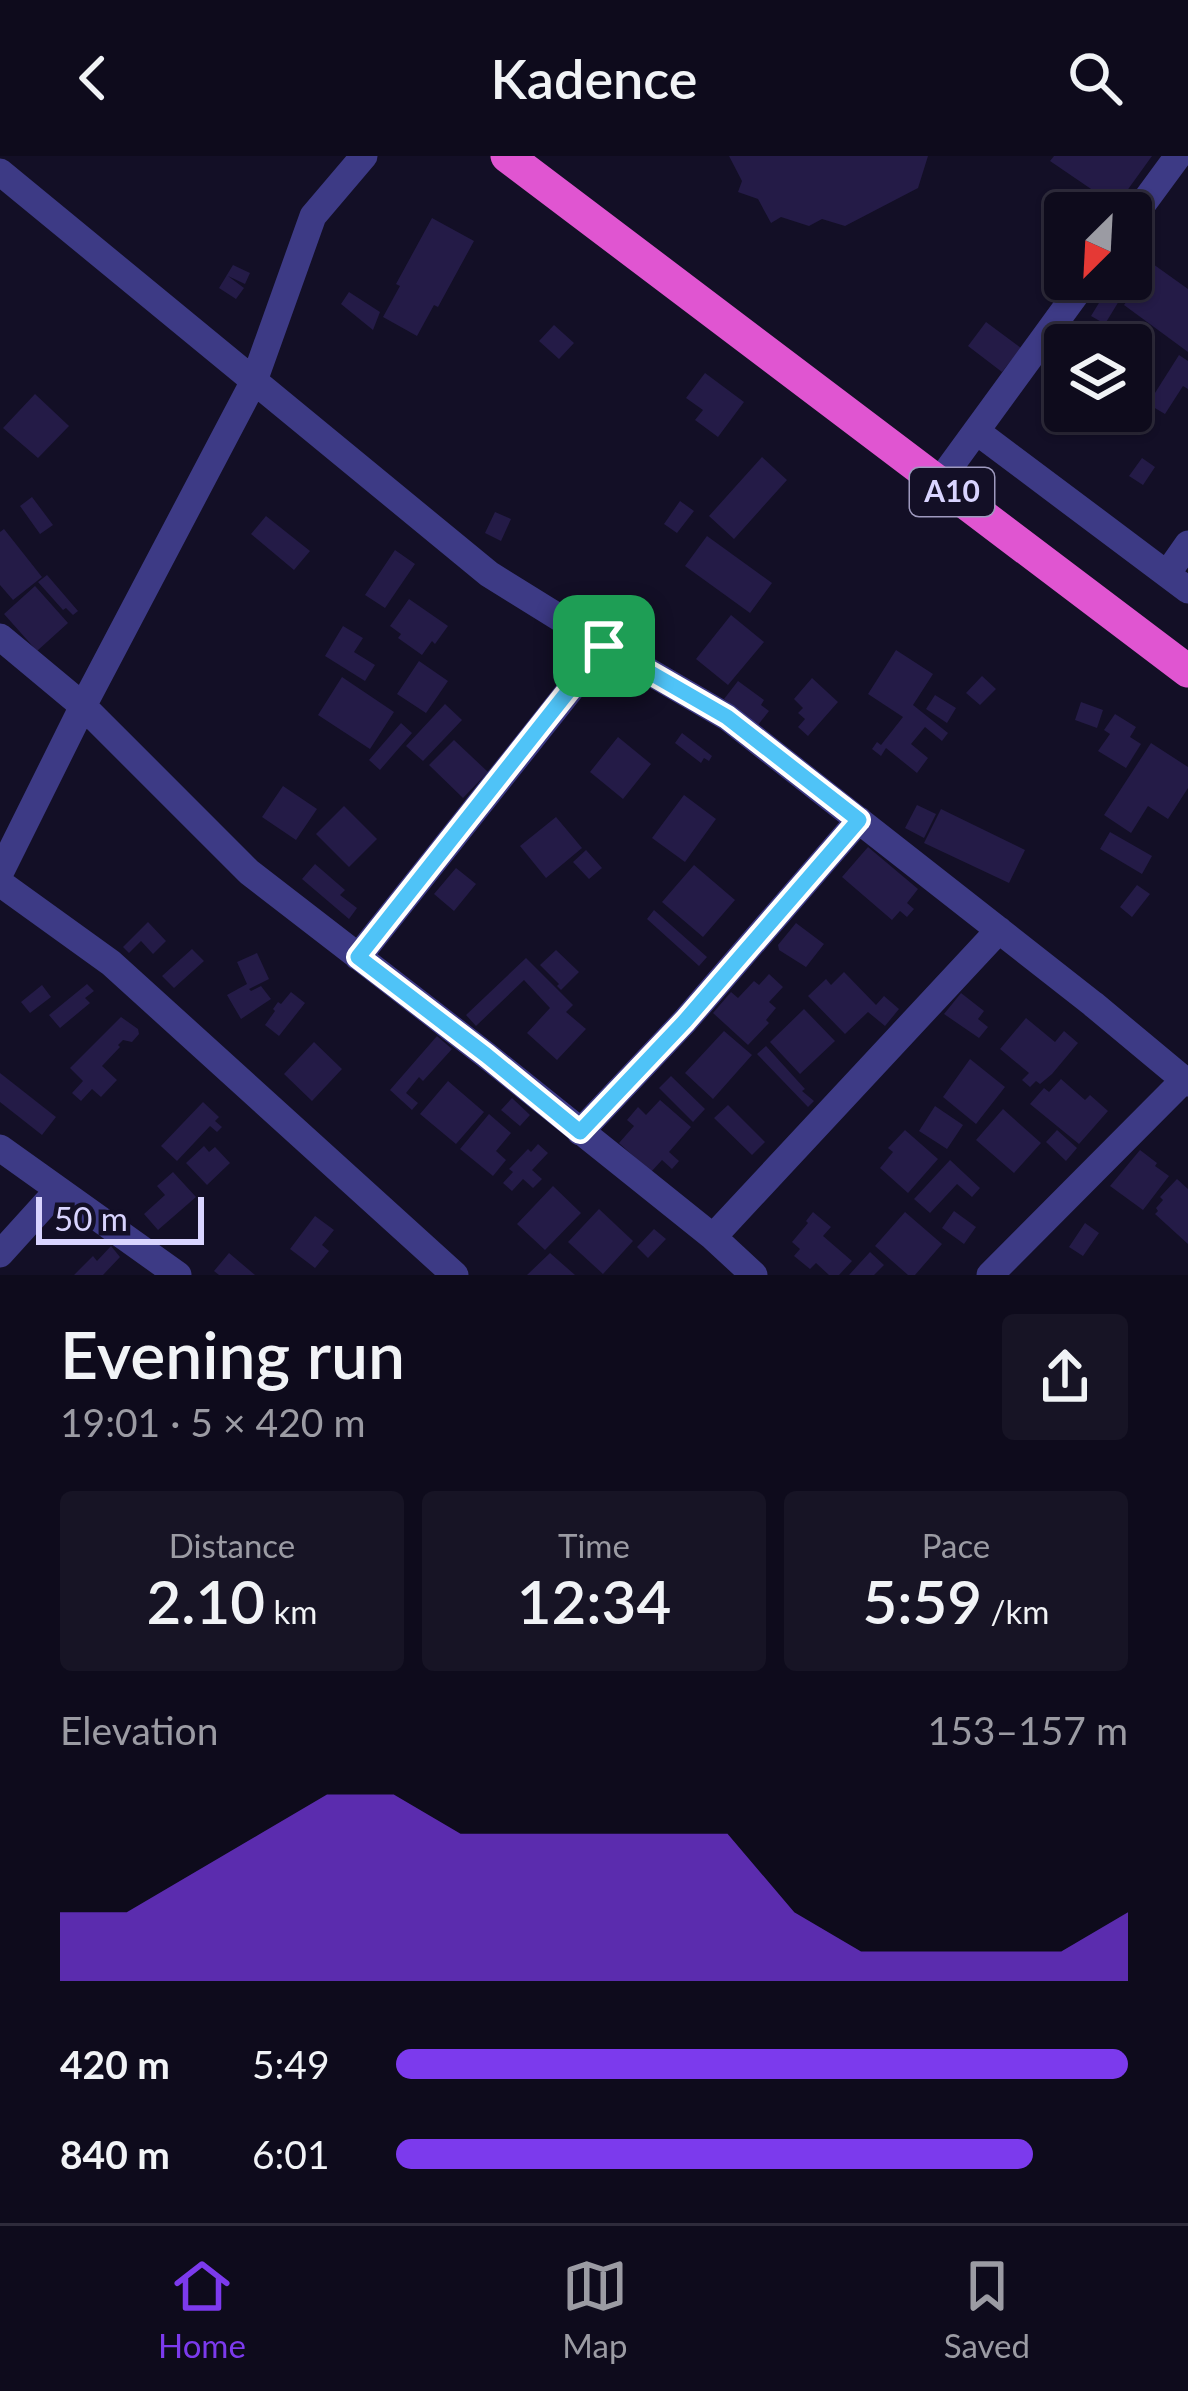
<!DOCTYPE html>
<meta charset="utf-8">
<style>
body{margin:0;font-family:Lato,sans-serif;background:#171425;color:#f1f3f6;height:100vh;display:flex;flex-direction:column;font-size:45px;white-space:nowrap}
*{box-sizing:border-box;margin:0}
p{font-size:39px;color:#9b9ba3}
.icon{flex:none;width:66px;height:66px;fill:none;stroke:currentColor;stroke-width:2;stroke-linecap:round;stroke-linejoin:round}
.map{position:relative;height:1119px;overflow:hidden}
.panel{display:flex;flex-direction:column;background:#0e0b1c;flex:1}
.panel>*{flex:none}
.needle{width:78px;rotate:204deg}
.controls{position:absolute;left:1044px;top:36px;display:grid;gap:24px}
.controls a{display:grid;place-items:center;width:108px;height:108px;border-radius:12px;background:#0e0b1c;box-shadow:0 3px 9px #0004,0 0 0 3px #2e2b3b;font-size:60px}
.scale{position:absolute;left:36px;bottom:30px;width:168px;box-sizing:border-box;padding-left:12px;border:6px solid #d9d4ff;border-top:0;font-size:33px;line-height:42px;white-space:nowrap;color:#d9d4ff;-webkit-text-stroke:9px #130f26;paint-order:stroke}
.pin{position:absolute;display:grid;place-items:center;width:102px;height:102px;color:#fff;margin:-51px;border-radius:24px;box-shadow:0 6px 18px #0006}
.round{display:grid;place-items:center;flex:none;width:126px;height:126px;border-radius:12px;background:#171425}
.headline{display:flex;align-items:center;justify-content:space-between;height:204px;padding:0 60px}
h1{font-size:66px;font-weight:600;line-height:90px}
.stats{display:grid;grid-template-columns:repeat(3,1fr);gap:18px;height:204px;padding:12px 60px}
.stats div{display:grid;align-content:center;border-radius:12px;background:#171425;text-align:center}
.stats b{font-size:60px;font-weight:600}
.stats small{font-size:33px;font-weight:400}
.stats p{font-size:33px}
.chart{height:336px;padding:24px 60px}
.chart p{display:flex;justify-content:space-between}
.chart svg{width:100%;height:216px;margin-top:12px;fill:#7c3aed;opacity:.7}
ul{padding:0 60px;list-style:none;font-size:39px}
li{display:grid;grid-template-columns:192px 144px 1fr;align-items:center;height:90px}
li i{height:30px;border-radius:15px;background:#7c3aed}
header{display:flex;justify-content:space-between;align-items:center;height:156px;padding:0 60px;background:#0e0b1c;font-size:54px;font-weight:600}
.tabs{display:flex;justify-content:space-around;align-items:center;height:168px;border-top:3px solid #2e2b3b;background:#0e0b1c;font-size:33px;color:#9b9ba3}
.tabs a{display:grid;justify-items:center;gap:6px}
.tabs .active{color:#7c3aed}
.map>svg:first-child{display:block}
.building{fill:#241b47}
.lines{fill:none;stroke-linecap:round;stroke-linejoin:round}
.minor{stroke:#3d3a85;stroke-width:27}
.trunk{stroke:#e055d1;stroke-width:33}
.route-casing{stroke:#fff;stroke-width:24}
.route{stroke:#4fc3f7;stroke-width:15}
.labels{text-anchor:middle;stroke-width:9;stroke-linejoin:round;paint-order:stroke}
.shield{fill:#130f26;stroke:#9e99be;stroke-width:3}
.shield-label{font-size:30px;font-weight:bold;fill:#d9d4ff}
</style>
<header><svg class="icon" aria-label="back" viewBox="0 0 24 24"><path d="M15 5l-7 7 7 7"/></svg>Kadence<svg class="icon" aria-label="search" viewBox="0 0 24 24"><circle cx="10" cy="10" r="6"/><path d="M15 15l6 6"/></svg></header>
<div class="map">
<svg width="1188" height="1119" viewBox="0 0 1188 1119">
<rect width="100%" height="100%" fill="#130f26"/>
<path class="building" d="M 729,0 L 928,0 L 918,32 L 845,70 L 822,63 L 809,70 L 781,61 L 771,67 L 758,43 L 738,36 L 742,25 Z
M 1054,0 L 1152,0 L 1116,50 L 1050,5 Z
M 432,62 L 474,85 L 438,151 L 434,149 L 417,180 L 383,161 L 400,130 L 396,128 Z
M 1153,108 L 1188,133 L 1188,196 L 1124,149 Z
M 233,109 L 250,117 L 245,128 L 228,120 L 244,132 L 236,143 L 219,132 Z
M 349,136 L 380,156 L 373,174 L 341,148 Z
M 1105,137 L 1119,145 L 1105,168 L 1091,160 Z
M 986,166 L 1021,192 L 1002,216 L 968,190 Z
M 554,169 L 574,187 L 559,203 L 539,185 Z
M 1179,199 L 1188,205 L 1188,233 L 1183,230 L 1165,258 L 1148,248 Z
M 705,217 L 744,246 L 718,281 L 695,264 L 703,254 L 686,242 Z
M 35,238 L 69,270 L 38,302 L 3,272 Z
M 762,301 L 787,324 L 734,383 L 709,360 Z
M 1142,302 L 1155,311 L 1143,329 L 1129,320 Z
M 32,341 L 53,369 L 40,378 L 20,350 Z
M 680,345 L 694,355 L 677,377 L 664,368 Z
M 495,356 L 511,363 L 501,385 L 485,377 Z
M 266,360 L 310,395 L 294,414 L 251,378 Z
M 4,373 L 42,421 L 13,444 L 0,429 L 0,376 Z
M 707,380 L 772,427 L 750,457 L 685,410 Z
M 395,394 L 415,408 L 385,452 L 365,439 Z
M 47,419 L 78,455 L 73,459 L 66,452 L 63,454 L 38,426 Z
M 35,430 L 68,467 L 37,495 L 4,458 Z
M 409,443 L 448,470 L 435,488 L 432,485 L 422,499 L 398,482 L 401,478 L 390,470 Z
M 731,459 L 764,486 L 728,529 L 696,503 Z
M 343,470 L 363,482 L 354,496 L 375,509 L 365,525 L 325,500 Z
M 896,494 L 933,518 L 913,549 L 948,577 L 942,585 L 925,571 L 911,588 L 928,602 L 917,617 L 886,592 L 881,600 L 872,593 L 877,586 L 881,589 L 903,561 L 868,538 Z
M 419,505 L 448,525 L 426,557 L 397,538 Z
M 982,520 L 996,533 L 980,549 L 966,537 Z
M 342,521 L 394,556 L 370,593 L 318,559 Z
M 812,522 L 838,546 L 808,580 L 798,571 L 805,563 L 798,557 L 803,552 L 794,543 Z
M 738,525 L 764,544 L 761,549 L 769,555 L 758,569 L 724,543 Z
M 935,539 L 956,552 L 947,567 L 926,553 Z
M 1081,546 L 1103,554 L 1097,572 L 1075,564 Z
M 445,548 L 462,564 L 423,605 L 406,590 Z
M 1115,558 L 1136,571 L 1130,581 L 1141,588 L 1126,612 L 1098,595 L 1110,578 L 1104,574 Z
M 401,567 L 412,577 L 380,614 L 369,604 Z
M 682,577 L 712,600 L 709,605 L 704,602 L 701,607 L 675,587 Z
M 618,581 L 651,608 L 623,643 L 590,616 Z
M 454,584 L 488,616 L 463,642 L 429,609 Z
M 1151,587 L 1188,611 L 1188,632 L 1168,663 L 1148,650 L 1131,677 L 1104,659 Z
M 283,630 L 317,653 L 296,684 L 262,661 Z
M 684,639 L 716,663 L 685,706 L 652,682 Z
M 917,649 L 936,658 L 924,682 L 905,672 Z
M 344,650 L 377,683 L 349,711 L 316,678 Z
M 941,653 L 1025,694 L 1009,727 L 924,687 Z
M 556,661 L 582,692 L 546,722 L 520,690 Z
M 1110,676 L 1152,700 L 1142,718 L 1100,693 Z
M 868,691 L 918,733 L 907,747 L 914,753 L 907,761 L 900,755 L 892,764 L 842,721 Z
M 586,694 L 602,712 L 589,723 L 573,706 Z
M 315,708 L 345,734 L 340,739 L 357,752 L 349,763 L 302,723 Z
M 694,709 L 735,744 L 703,781 L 662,746 Z
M 456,712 L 476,728 L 454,755 L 434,738 Z
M 1137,729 L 1150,738 L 1132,761 L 1120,751 Z
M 654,754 L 707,801 L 699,810 L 647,763 Z
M 148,766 L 166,785 L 153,798 L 141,785 L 129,797 L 123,791 Z
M 796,767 L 824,788 L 806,811 L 779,794 L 778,789 Z
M 192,793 L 204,805 L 174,832 L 162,820 Z
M 556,794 L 579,816 L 561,834 L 557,830 L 559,828 L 540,809 Z
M 257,797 L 269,823 L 249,833 L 251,835 L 261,830 L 271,843 L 241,863 L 227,839 L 247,828 L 237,806 Z
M 526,802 L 573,849 L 566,856 L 586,873 L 557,904 L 527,877 L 550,852 L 524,824 L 476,870 L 466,859 Z
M 844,816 L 876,849 L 884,840 L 899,853 L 885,870 L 868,856 L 845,878 L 808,840 L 826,823 L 831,829 Z
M 769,818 L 783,831 L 769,846 L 776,852 L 766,864 L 769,867 L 748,889 L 713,857 L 731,836 L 738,842 L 754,825 L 759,829 Z
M 87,828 L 94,835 L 85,842 L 90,847 L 60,872 L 49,859 Z
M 42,829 L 51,841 L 30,857 L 21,846 Z
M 291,836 L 305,847 L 279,880 L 265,869 L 275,855 L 273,853 L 278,846 L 281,848 Z
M 961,837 L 984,855 L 978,863 L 988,871 L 979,882 L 944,858 Z
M 804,853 L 835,885 L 800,918 L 770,886 Z
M 121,861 L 138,873 L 139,878 L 132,886 L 123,884 L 118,889 L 120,891 L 102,910 L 117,924 L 101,941 L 92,933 L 81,945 L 72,937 L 83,925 L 70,912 Z
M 1026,862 L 1055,886 L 1064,875 L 1078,887 L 1052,918 L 1040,928 L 1036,925 L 1030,931 L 1022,924 L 1029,917 L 1000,893 Z
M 724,875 L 752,899 L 713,943 L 685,917 Z
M 437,880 L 452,893 L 423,925 L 419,921 L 406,937 L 418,947 L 412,954 L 390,934 Z
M 314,886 L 342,913 L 312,945 L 284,918 Z
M 766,890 L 805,933 L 802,935 L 814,945 L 808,951 L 757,898 Z
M 970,903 L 1005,931 L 976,968 L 943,941 Z
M 0,917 L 56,961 L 42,979 L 0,946 Z
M 671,920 L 705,953 L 693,966 L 659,932 Z
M 1061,923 L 1085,944 L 1090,939 L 1108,955 L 1079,988 L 1030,948 L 1044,932 L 1049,936 Z
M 448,925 L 484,956 L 456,988 L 420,958 Z
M 512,942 L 530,959 L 520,970 L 501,954 Z
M 660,944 L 691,971 L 669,996 L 679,1005 L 672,1013 L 662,1004 L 651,1016 L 619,987 L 634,970 L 627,964 L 638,951 L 646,959 Z
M 203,946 L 219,961 L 215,965 L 222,971 L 217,976 L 210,970 L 177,1005 L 161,990 Z
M 728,949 L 765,986 L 752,999 L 714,962 Z
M 935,950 L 963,969 L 947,993 L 919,975 Z
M 1003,953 L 1041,987 L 1014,1017 L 976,984 Z
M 489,958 L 511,977 L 496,995 L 506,1004 L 493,1020 L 460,993 Z
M 905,974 L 938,1003 L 908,1037 L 880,1012 L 893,996 L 888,992 Z
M 1057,974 L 1077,992 L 1066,1005 L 1046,986 Z
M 538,988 L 548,997 L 532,1014 L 542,1023 L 533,1032 L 523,1023 L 512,1035 L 503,1027 L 513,1016 L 509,1013 L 528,993 L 531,996 Z
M 204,990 L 209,996 L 215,991 L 230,1007 L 207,1029 L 186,1007 Z
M 1140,994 L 1157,1007 L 1155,1010 L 1169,1020 L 1143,1054 L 1110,1030 Z
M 950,1004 L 980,1032 L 972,1041 L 957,1028 L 930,1057 L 914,1043 Z
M 173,1016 L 196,1041 L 158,1074 L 144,1058 L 165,1039 L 157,1030 Z
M 1177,1023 L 1188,1033 L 1188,1088 L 1155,1058 L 1158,1055 L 1156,1052 L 1163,1044 L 1160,1041 Z
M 553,1030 L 581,1057 L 545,1094 L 517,1068 Z
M 599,1053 L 633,1085 L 603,1118 L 568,1086 Z
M 954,1055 L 976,1071 L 964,1088 L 942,1072 Z
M 813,1056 L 831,1071 L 823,1080 L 852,1105 L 839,1119 L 829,1119 L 816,1107 L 810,1113 L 794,1100 L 800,1093 L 792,1086 L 808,1067 L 806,1065 Z
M 905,1056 L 942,1088 L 915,1119 L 908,1119 L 875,1090 Z
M 315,1060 L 334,1074 L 322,1089 L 329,1095 L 315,1112 L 290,1093 Z
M 1085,1067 L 1099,1077 L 1083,1100 L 1069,1091 Z
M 654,1073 L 666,1083 L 648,1102 L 637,1091 Z
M 111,1090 L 120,1101 L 103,1119 L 74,1119 L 93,1100 L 97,1105 Z
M 870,1096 L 884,1109 L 874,1119 L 849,1119 Z
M 229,1097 L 255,1119 L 219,1119 L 214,1115 Z
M 550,1097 L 575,1119 L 527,1119 Z"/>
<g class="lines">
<path class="minor" d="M 0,16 L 489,418 L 605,490 L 727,561 L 1093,848 L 1188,927
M 1131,64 L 1178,0
M 976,275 L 1188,434
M 939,326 L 1087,123
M 1167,418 L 1188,388
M 0,481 L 83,550 L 249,716 L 486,899 L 713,1081 L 754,1119
M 0,717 L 83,550 L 254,225 L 313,60 L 364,0
M 0,727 L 111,807 L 455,1119
M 358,801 L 605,490
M 580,976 L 685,865 L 859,664
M 0,992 L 178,1119
M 713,1081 L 999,774
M 0,1098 L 58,1034
M 990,1119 L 1184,924"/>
<path class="trunk" d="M 507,0 L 1188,515"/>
</g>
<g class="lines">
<g class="route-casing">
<path id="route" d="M 604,490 L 727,561 L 859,664 L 685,865 L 580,976 L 486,899 L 358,801 Z"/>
</g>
<use href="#route" class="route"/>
</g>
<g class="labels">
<rect class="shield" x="910" y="312" width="84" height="48" rx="9"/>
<g class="shield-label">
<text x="952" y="346">A10</text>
</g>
</g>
</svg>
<div class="controls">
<a><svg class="needle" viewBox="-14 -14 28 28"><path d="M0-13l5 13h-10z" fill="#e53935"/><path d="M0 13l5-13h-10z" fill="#9b9ba3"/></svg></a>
<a><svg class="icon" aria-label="layers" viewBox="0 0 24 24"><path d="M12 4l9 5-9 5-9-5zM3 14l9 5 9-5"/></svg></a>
</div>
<div class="scale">50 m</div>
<div class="pin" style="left:604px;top:490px;background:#1e9e55"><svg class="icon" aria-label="arrive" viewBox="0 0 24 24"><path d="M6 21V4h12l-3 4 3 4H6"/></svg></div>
</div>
<section class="panel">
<div class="headline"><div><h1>Evening run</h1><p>19:01 · 5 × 420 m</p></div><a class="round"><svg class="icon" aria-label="share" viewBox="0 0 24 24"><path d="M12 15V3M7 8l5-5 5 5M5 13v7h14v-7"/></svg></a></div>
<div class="stats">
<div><p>Distance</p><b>2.10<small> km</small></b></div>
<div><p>Time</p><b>12:34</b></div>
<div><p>Pace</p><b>5:59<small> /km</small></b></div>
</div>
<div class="chart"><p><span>Elevation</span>153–157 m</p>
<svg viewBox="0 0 160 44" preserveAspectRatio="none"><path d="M0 44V30L10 30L20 22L30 14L40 6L50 6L60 14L70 14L80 14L90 14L100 14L110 30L120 38L130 38L140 38L150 38L160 30V44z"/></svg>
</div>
<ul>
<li><b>420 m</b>5:49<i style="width:100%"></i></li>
<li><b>840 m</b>6:01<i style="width:87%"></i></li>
</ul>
</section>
<nav class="tabs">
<a class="active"><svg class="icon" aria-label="home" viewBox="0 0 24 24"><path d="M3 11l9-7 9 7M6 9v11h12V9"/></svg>Home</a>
<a><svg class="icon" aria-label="map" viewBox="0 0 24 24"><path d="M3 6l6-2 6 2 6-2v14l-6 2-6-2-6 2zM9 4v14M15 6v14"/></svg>Map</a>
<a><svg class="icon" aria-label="saved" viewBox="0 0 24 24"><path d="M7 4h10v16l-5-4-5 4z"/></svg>Saved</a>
</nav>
